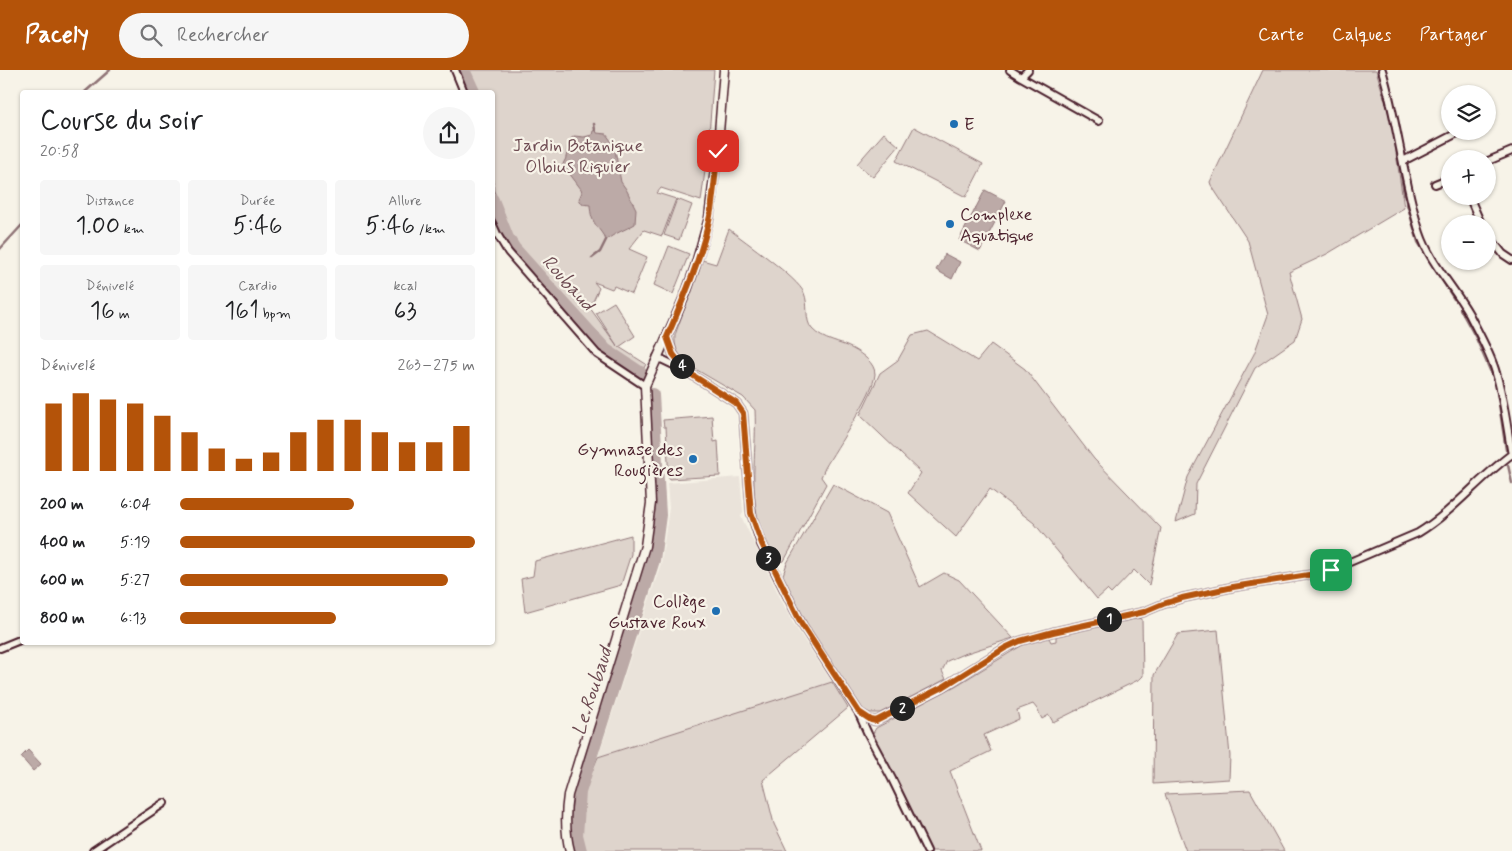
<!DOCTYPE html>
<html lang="fr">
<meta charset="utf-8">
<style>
body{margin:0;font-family:Mynerve,sans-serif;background:#f6f6f6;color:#202124;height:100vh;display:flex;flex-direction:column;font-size:19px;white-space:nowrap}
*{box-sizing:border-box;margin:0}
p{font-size:16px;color:#757577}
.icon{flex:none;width:28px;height:28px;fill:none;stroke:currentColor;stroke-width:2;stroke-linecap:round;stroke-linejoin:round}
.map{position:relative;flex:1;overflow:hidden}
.details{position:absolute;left:20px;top:20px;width:475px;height:555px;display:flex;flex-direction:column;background:#fff;border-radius:5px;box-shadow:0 1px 4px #0004}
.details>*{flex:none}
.tools{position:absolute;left:1441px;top:15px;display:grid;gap:10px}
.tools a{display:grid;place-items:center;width:55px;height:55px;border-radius:50%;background:#fff;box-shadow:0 1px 4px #0004;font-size:25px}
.pin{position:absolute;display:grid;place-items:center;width:42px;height:42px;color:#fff;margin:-21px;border-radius:10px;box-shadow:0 2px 8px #0006}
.km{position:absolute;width:25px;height:25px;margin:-12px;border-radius:50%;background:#222;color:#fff;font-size:14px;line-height:25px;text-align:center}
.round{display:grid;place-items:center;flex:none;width:52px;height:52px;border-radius:26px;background:#f6f6f6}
.head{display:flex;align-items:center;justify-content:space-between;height:85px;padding:0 20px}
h1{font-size:28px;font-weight:600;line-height:38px}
.figures{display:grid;grid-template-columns:repeat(3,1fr);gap:8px;height:85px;padding:5px 20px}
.figures div{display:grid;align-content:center;border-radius:5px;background:#f6f6f6;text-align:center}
.figures b{font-size:25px;font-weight:600}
.figures small{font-size:14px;font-weight:400}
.figures p{font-size:14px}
.chart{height:140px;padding:10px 20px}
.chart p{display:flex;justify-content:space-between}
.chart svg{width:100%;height:90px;margin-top:5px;stroke:#b45309;stroke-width:6}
ul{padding:0 20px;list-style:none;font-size:16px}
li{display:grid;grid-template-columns:80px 60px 1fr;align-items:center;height:38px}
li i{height:12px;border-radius:6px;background:#b45309}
header{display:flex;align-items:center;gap:30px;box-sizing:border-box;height:70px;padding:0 25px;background:#b45309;color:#fff}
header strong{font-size:24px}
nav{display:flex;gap:28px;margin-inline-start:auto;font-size:18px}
.search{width:350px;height:45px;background:#f6f6f6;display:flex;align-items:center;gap:12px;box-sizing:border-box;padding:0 18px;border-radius:28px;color:#757577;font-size:19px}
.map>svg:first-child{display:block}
.built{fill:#eae3da}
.green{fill:#ded4cc;stroke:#947a7c}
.water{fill:#bcaaa7;stroke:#8e7275}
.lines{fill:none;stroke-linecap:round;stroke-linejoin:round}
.stream{stroke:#8e7275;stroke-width:2.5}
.river{stroke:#bcaaa7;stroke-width:14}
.minor-casing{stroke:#4a1f2b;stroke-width:10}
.tertiary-casing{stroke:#4a1f2b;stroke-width:11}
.minor{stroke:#f7f3e8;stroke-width:6}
.tertiary{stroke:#f7f3e8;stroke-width:8}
.route-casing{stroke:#fff;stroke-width:10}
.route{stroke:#b45309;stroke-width:6}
.poi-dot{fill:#1f6fb2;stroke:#f7f3e8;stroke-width:2}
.labels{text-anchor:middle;stroke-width:4.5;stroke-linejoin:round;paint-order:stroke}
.poi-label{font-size:18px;fill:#4a1f2b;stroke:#f7f3e8;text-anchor:start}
.park-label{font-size:18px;fill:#6f4c53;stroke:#f7f3e8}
.water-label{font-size:19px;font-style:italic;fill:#6c4950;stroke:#f7f3e8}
</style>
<header>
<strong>Pacely</strong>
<div class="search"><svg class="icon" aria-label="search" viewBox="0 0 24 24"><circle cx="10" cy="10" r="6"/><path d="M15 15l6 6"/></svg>Rechercher</div>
<nav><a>Carte</a><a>Calques</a><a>Partager</a></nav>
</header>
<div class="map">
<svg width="1512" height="781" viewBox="0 0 1512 781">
<rect width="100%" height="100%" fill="#f7f3e8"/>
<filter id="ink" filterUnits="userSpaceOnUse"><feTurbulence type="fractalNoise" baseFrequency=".02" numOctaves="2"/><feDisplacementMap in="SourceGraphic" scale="10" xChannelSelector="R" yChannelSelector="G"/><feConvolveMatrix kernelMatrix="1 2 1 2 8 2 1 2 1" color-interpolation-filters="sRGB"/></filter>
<g filter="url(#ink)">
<path class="built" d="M 740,407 L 743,443 L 741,446 L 791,550 L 832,612 L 598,687 L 661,493 L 669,438 L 667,413 Z"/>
<path class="green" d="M 468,0 L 714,0 L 708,78 L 701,131 L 661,118 L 657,123 L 676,129 L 662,166 L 644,160 L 629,179 L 647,187 L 632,224 L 614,216 L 612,219 L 594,212 L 599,218 L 590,238 L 618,277 L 596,243 L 614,232 L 635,266 L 619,277 L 646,294 L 643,300 L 603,272 L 515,172 L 494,121 L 493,111 L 492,22 L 478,22 Z
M 1263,0 L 1376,0 L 1392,55 L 1404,138 L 1327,184 L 1289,202 L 1302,249 L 1295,270 L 1255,298 L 1196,414 L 1195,444 L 1176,452 L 1188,407 L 1254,284 L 1268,245 L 1248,171 L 1211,115 L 1210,112 Z
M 914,57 L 983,94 L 966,127 L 896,91 Z
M 884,63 L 899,76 L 873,107 L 857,94 Z
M 677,129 L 692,135 L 679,170 L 664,165 Z
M 729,159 C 744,171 798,208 804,223 C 809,234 804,250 812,259 C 823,271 841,272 853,279 C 862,284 875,293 875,304 C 874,323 836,378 825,398 L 821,407 L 826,414 L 784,491 L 777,492 C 771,480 763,466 759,453 C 749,415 757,378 755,340 L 743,327 L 685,293 C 678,284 674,277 675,265 L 702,190 L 716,194 Z
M 669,176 L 689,184 L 673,224 L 654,215 Z
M 928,261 L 977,291 L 991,274 L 1025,299 L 1094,389 L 1161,458 L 1149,515 L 1134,500 L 1111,524 L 1107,520 L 1097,529 L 1034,453 L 990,419 L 956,467 L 908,423 L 921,403 L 860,345 L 880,303 L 898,290 L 912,265 Z
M 712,346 L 714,372 L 718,371 L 720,406 L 669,409 L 666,357 L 664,357 L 663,350 Z
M 833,414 L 887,443 L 920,517 L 944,503 L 959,510 L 1013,568 L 961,585 L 947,591 L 942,601 L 946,609 L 880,643 L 870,643 L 863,639 L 807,554 L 783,505 L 787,493 Z
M 631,465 L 631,484 L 621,515 L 525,542 L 521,509 L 533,506 L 535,491 Z
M 1139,548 L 1142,549 L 1143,606 L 1140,609 L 1053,652 L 1049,645 L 1042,649 L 1037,639 L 1033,634 L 1017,640 L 1019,649 L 984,665 L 991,681 L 950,701 L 981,781 L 929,781 L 872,665 L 876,658 L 957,615 L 1024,574 L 1048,566 L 1051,572 L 1056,571 L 1056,565 Z
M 1218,560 L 1230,686 L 1229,709 L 1153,714 L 1154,605 L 1178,564 Z
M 832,612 L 848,638 L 763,710 L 774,754 L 787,781 L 584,781 L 581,766 L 583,723 L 598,687 Z
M 1250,720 L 1284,781 L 1186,781 L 1165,724 Z"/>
<path class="water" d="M 596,60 L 597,63 L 606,64 L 614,75 L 621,112 L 626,119 L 636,139 L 635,154 C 625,160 615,163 606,170 C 598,155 591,155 590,135 L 582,134 L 579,129 L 582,122 L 581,119 L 563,95 C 563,92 566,90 566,87 C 569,78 564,74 574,66 L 584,67 L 592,65 L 593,61 Z
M 985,120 L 1006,131 L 980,181 L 959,170 Z
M 945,184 L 960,192 L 952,209 L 936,200 Z
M 28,680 L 41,694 L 33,701 L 21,687 Z"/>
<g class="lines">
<path class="stream" d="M 85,22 L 110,0
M 594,54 L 595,60
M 1397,80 L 1404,124 L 1418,172 L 1454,229
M 0,179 L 22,155
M 592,188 L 600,182 L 606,170
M 1460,239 L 1476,268 L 1496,314 L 1506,380
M 1508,395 L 1512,413
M 3,580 L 25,572"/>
<path class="river" d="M 463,0 L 473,22
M 492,130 L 507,168 L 514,179 L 605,280 L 640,303
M 580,781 L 576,765 L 579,722 L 653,490 L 659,445 L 652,325"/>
<g class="minor-casing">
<path id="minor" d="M 455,0 L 464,22
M 1010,0 L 1021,7 L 1099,51
M 1382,0 C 1398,53 1403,110 1420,163 C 1430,193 1454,217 1469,244 C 1478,262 1491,284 1496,303 C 1504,329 1507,358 1512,385
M 1021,7 L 1028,0
M 1403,91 L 1461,61
M 1488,91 L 1512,81
M 1435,114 L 1450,108
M 1469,126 L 1481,154
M 492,153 L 497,164 L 508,182 L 597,284 L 645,316
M 1488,165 L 1503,184 L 1512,190
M 667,267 L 673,284 L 684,298
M 657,287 L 686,301 L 736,333 L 743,343 L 751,443 L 761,474 L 801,553 L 859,643 L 871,650 L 876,651 L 943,617 L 1005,578 L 1020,571 L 1053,562 L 1144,542 L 1163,534 L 1182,528 L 1233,517 L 1315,504 L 1331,500 L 1418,463 C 1454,441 1479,408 1512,384
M 0,578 L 22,569
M 859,644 L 868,664 L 892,709 L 927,781
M 93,781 L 164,733"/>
</g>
<g class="tertiary-casing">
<path id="tertiary" d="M 570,781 C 565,762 565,745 568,725 L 645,476 L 651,433 L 645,316 L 686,223 L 695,197 L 709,148 L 718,75 L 724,0"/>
</g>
<use href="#minor" class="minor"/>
<use href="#tertiary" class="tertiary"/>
</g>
</g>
<g class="lines" filter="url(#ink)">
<g class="route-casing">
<path id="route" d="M 718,81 C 715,102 714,125 710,146 C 701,188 684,228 667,267 L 673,284 L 686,301 L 736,333 L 743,343 L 751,443 L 762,474 L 801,553 L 859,642 L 871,650 L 876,651 L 943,617 L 1005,578 L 1020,571 L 1053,562 L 1144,542 L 1163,534 L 1182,528 L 1233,517 L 1315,504 L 1331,500"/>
</g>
<use href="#route" class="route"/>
</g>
<g class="poi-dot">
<circle cx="954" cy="54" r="5"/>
<circle cx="950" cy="154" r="5"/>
<circle cx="693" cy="389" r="5"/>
<circle cx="716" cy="541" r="5"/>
</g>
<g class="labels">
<g class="poi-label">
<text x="964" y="60">E</text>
<text x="960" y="150">Complexe<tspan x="960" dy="21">Aquatique</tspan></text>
<text x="683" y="385" text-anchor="end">Gymnase des<tspan x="683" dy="21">Rougières</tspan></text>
<text x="706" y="537" text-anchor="end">Collège<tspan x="706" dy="21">Gustave Roux</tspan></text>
</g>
<g class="park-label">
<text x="578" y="81">Jardin Botanique<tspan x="578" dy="21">Olbius Riquier</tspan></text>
</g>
<g class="water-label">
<text transform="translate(569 212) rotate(48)" y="7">Roubaud</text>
<text transform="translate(591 621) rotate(-72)" y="7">Le Roubaud</text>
</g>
</g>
</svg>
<div class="tools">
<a><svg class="icon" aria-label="layers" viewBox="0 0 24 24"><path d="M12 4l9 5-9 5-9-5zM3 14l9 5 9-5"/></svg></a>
<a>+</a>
<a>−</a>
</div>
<div class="pin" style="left:1331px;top:500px;background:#1e9e55"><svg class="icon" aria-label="arrive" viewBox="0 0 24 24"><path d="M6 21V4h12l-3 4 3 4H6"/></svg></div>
<div class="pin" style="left:718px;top:81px;background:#d93025"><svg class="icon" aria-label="check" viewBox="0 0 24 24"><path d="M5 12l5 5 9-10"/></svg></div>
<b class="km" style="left:1109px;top:549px">1</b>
<b class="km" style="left:902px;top:638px">2</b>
<b class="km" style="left:768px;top:488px">3</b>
<b class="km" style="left:682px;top:296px">4</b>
<section class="details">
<div class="head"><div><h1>Course du soir</h1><p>20:58</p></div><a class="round"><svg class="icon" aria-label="share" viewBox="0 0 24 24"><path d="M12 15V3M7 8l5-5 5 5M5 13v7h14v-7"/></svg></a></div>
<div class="figures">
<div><p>Distance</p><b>1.00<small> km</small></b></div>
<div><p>Durée</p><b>5:46</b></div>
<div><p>Allure</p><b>5:46<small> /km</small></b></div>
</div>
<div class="figures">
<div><p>Dénivelé</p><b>16<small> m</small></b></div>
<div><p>Cardio</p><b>161<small> bpm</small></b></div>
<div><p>kcal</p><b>63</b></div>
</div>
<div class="chart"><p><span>Dénivelé</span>263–275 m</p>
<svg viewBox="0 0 160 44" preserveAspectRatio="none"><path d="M5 44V11M15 44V6M25 44V9M35 44V11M45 44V17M55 44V25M65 44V33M75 44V38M85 44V35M95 44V25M105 44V19M115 44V19M125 44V25M135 44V30M145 44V30M155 44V22"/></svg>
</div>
<ul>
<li><b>200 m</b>6:04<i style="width:59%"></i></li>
<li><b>400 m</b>5:19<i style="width:100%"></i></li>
<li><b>600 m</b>5:27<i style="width:91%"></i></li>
<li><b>800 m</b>6:13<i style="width:53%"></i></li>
</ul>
</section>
</div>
